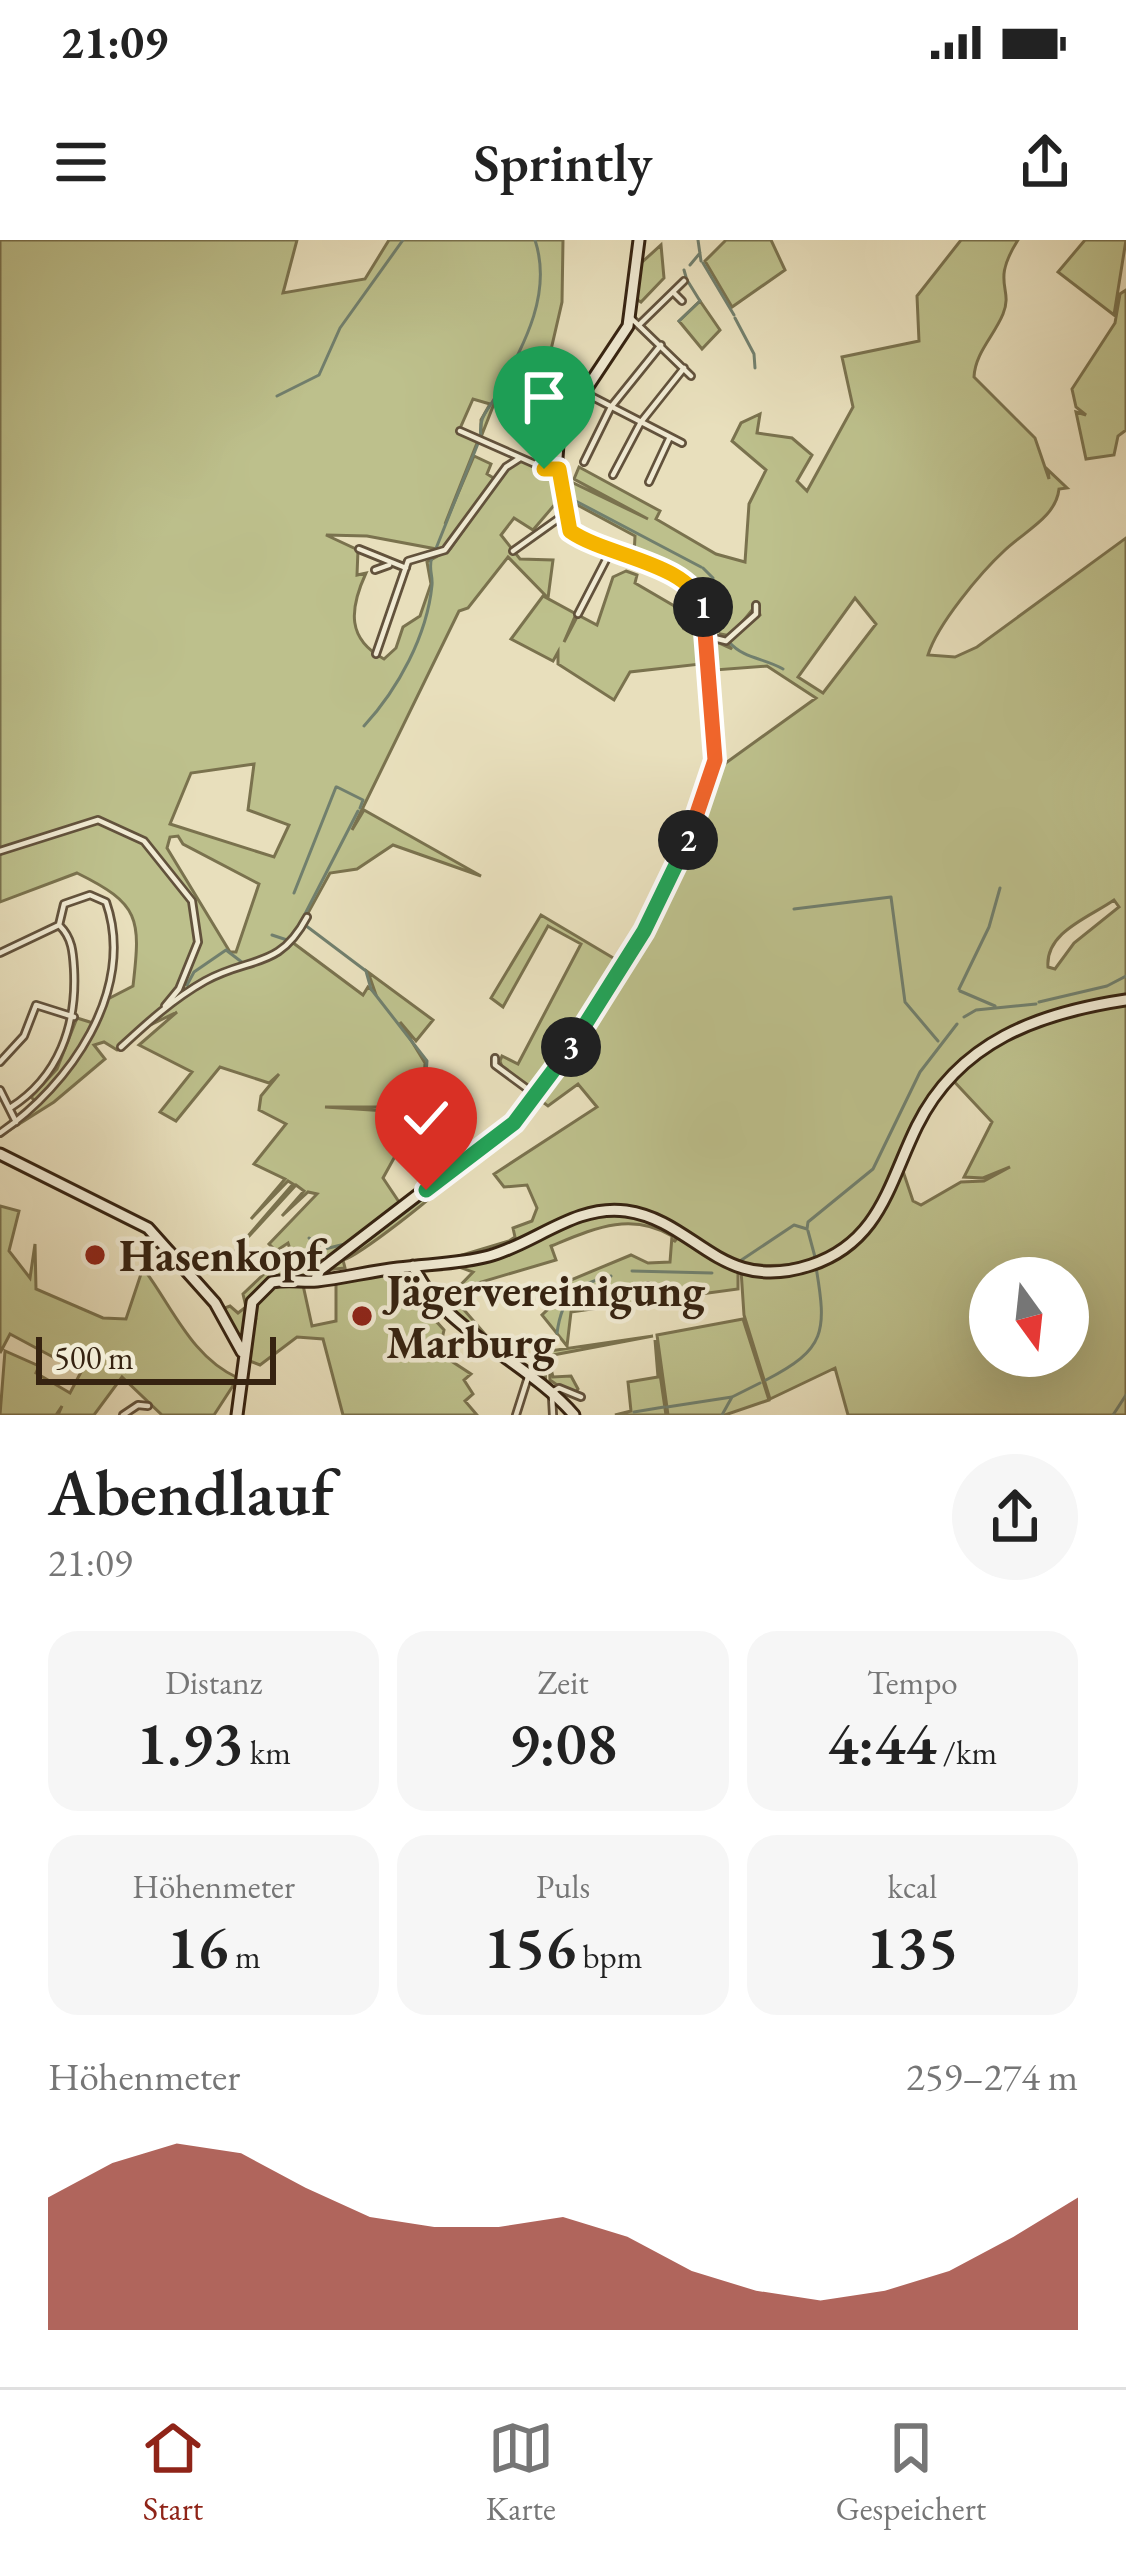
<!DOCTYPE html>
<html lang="de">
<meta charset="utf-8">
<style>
body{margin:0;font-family:"EB Garamond",serif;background:#f6f6f6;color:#222;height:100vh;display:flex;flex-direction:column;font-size:45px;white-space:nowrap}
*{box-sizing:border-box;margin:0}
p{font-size:39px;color:#767676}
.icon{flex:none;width:66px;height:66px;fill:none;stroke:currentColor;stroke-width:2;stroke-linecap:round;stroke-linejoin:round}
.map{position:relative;height:1175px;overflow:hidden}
.drawer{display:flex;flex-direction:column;background:#fff;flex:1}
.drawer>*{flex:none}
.needle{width:78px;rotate:165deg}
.fabs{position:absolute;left:969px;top:1017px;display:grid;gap:24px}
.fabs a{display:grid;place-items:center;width:120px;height:120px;border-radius:50%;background:#fff;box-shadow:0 12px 48px #0002;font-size:60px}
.scale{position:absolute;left:36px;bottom:30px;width:240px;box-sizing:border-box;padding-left:12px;border:6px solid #362311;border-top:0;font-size:33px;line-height:42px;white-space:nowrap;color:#362311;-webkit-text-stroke:9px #f0ead3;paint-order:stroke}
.pin{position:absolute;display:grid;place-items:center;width:102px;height:102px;color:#fff;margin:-123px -51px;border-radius:50% 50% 50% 0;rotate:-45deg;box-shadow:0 0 12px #0007}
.pin .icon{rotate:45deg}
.km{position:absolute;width:60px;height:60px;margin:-30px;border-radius:50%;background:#222;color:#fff;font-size:33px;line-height:60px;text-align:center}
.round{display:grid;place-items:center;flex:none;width:126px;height:126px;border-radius:63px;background:#f6f6f6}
.summary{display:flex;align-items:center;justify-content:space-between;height:204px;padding:0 48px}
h1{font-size:66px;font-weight:600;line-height:90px}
.stats{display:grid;grid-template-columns:repeat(3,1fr);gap:18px;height:204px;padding:12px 48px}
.stats div{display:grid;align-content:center;border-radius:30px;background:#f6f6f6;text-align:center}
.stats b{font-size:60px;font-weight:600}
.stats small{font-size:33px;font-weight:400}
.stats p{font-size:33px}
.chart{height:336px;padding:24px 48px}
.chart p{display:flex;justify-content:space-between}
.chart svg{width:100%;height:216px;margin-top:12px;fill:#8f2418;opacity:.7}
.status{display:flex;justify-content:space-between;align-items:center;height:84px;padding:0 60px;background:#fff;direction:ltr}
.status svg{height:33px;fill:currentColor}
header{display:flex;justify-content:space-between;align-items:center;height:156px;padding:0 48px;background:#fff;font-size:54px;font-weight:600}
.tab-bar{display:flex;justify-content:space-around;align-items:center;height:168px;border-top:3px solid #e0e0e0;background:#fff;font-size:33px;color:#767676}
.tab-bar a{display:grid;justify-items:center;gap:6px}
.tab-bar .active{color:#8f2418}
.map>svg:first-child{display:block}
.green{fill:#bdc08c;stroke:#7a724e;stroke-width:3;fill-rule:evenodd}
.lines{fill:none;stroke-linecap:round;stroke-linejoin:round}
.stream{stroke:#717f6d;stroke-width:3}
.street-casing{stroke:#62523c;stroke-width:10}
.secondary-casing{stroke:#362311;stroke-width:15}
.street{stroke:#f0ead3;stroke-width:4.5}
.secondary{stroke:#f0ead3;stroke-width:9}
.split-1-casing{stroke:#fff;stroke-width:24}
.split-2-casing{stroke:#fff;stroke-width:24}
.split-3-casing{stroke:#fff;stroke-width:24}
.split-4-casing{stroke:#fff;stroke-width:24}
.split-1{stroke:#f5b400;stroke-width:15}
.split-2{stroke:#f0652b;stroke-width:15}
.split-3{stroke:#22a559;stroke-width:15}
.split-4{stroke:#22a559;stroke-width:15}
.poi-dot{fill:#8f2418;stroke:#f0ead3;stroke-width:4.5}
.labels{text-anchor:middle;stroke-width:9;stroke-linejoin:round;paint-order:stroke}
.poi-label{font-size:45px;font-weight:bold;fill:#362311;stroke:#f0ead3;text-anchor:start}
</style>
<div class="status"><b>21:09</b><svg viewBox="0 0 49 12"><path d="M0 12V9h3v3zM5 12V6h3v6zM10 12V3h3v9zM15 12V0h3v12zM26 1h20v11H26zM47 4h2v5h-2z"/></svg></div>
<header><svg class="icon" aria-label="menu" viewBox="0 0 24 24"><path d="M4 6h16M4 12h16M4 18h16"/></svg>Sprintly<svg class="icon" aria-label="share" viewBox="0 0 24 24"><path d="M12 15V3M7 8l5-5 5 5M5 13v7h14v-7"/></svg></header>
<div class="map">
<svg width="1126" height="1175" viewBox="0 0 1126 1175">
<rect width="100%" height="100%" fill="#e8dfbc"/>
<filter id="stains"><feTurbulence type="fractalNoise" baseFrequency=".00167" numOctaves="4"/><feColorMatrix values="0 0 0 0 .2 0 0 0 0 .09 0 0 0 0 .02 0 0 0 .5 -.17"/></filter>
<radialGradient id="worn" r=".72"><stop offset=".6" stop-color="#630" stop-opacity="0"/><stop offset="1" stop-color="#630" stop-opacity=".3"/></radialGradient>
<path class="green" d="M 0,0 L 297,0 L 283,53 L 365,39 L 389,0 L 563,0 L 562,62 L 547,127 L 538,118 L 526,156 L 501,146 L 481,197 L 481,180 L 490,164 L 473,159 L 458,193 L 479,198 L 445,284 L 474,216 L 491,224 L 487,234 L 495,239 L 442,310 L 367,296 L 326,295 L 358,310 L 357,335 L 366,333 C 349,370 347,399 384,419 L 396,408 L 403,387 L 420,376 L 431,344 L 427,322 L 450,309 L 507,228 L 522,220 L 556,234 L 562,256 L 533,290 L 514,278 L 501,295 L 520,319 L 553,320 L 548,358 L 508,317 L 468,368 L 459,371 L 352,590 L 364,570 L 481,636 L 393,605 L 357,629 L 330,633 L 292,702 L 363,755 L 368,747 L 375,752 L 368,732 L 433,780 L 416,801 L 400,782 L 425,823 L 421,884 L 434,938 L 426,945 L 412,874 L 397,867 L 325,867 L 402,872 L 413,908 L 399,909 L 383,938 L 401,965 L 303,1045 L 312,1086 L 336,1081 L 336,1040 L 409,1028 L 433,1054 L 426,1070 L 444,1090 L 439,1113 L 471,1134 L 464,1140 L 473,1154 L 465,1161 L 477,1175 L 343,1175 L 323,1099 L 297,1097 L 260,1125 L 247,1120 L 256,1078 L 241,1104 L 222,1069 L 230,1066 L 238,1073 L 246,1067 L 243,1054 L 290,1009 L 288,1003 L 276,1011 L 269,1004 L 317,954 L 308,952 L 282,976 L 304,951 L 296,945 L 228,1019 L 293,944 L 288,941 L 251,979 L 285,939 L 254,924 L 286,884 L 259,870 L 261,856 L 279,834 L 269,843 L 220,827 L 176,881 L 160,872 L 192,832 L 139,805 L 177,772 L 138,791 L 117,810 L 104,802 L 94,805 L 105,819 L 54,862 L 0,896 C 47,855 83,825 106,760 L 133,746 C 141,678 140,664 77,633 L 0,662 ZM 254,524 L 248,570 L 289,585 L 274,617 L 170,584 L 191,533 ZM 178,596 L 183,604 L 259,644 L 236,712 L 230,712 L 167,608 L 170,597 Z
M 726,0 L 771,0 L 785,30 L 732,67 L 705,21 Z
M 961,0 L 1018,0 C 990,44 1014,47 1003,74 C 994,96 975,113 974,137 L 1035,198 L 1049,239 L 1048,230 L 1067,248 L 1059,249 C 1056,277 1025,291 1005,310 C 980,333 937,385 928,415 L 955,417 L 977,407 L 1126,298 L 1126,756 L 1112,759 L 1114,764 L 1126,761 L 1126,1175 L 848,1175 L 835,1128 L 770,1159 L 744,1075 L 741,1030 C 824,1041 872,1003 902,928 L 913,961 L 921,965 L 961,942 L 984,941 L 1010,927 L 983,938 L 964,937 L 992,882 L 948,835 C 879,925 887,1044 738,1023 L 738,1049 L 649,1061 L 648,1041 L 647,1061 L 571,1072 L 567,1106 L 542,1075 L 564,1054 L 566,1042 L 631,1015 L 648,1023 L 670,1022 L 672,996 C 630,971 593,989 551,1006 L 556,1020 L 461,1048 L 452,1056 L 490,1100 L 530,1129 L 543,1105 L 550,1111 L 653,1096 L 548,1116 L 553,1137 L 571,1136 L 578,1149 L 573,1156 L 550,1140 L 549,1110 L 544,1117 L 546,1145 L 481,1099 L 446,1063 L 445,1061 L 473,1032 L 451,1024 C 473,1021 495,1017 516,1009 C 579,986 609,949 676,996 L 674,1002 L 682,993 C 586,922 537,1025 449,1019 L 509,1001 L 515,997 L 513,988 L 532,981 L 537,968 L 527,945 L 504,947 L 494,934 L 597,867 L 578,844 L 548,866 L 540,860 L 658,670 L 706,567 L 716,530 L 816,458 L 767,426 L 715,430 L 710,399 L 732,409 L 726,403 L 760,375 L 757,364 L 731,396 L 721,394 L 725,401 L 709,395 L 695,346 L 634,316 L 635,296 L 570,261 L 565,239 L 648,279 L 574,239 L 579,227 L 660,271 L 656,279 L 716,314 L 745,322 L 749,264 L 766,230 L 732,201 L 741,183 L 760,174 L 757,193 L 792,198 L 812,215 L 797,241 L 807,251 L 853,167 L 842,117 L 919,101 L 917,56 ZM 855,358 L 876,384 L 823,453 L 798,437 ZM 1114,660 L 1119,667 L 1074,703 L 1055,729 L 1048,727 C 1045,692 1090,677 1114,660 ZM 990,1038 L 1068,1038 L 1068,1116 L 990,1116 Z
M 1085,0 L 1126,0 L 1114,75 L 1058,32 Z
M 661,5 L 664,38 L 641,62 L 636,59 L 640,24 Z
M 1126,50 L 1126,190 L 1118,196 L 1114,215 L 1086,219 L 1076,172 L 1086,175 L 1076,167 L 1072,149 L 1115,83 L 1120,54 Z
M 700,61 L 720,90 L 702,109 L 679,81 Z
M 626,331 L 637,335 L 635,343 L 688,374 L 684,389 L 702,397 L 701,424 L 630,432 L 614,460 L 558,424 L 558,412 L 553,421 L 511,399 L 543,356 L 576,374 L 564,402 L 578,375 L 597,385 L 613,337 Z
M 541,675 L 620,722 L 536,852 L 503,830 L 500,821 L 502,816 L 518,824 L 581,704 L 548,686 L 503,767 L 491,758 Z
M 77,778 L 93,783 L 78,812 L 36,862 L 31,857 L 57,829 Z
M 425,844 L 436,851 L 436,875 L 479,908 L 436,937 L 423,883 Z
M 449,938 C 445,950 358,1016 343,1020 L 345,1028 L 325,1030 Z
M 0,966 L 19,971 L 9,1011 L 30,1038 L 35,1004 L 36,1049 L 103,1078 L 126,1079 L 143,1028 C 172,1066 191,1117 238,1138 L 214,1175 L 162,1175 L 122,1137 L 94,1175 L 58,1175 L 62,1166 L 56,1175 L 0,1175 L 5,1111 L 39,1126 L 36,1133 L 70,1153 L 81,1132 L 10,1094 L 0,1113 Z
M 743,1079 L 769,1160 L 725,1175 L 668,1175 L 657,1095 Z
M 655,1100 L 666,1175 L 615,1175 L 631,1171 L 628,1142 L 658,1137 Z"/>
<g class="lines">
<path class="stream" d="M 698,0 L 701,21
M 703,23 L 734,75
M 690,25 L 700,13
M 684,30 L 686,37
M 735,78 L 754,114 L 755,128
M 679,81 L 700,61 L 687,40
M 277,156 L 319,135 L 340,88 L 403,0
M 481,196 C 478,176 489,170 497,154 C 523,106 553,55 535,0
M 473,216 L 479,201
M 570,258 L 701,327
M 435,311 L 472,218
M 703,328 L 713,338
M 713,389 L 713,341
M 729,402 C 744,419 764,418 783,429
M 364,486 C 398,449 427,396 432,345 C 433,334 428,329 432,317
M 337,547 L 363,560 L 360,568
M 294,653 L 336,547
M 794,669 L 891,657 L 905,762 L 938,801
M 305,674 L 358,571
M 305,685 L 366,731 L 371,749 L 427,821 L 422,883 L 434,935
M 272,695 L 287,700
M 187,745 L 194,732 L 226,710 L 243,723
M 959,749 L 989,687 L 1000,648
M 960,751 L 995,766
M 1039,762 L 1107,746 L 1126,736
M 964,777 L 976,770 L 1036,764
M 808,991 L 815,1017
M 309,998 L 325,1009 L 349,1003
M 367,1001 L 428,955
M 737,1023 L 794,985 L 807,989 L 808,982 L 873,929 L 920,832 L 957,784
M 632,1031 L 712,1033
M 557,1093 C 562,1056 576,1044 611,1036
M 766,1140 C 826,1109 827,1092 816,1027
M 667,1167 L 732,1157 L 760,1143
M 634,1172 L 664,1167
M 722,1175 L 732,1157
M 1113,1175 L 1126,1155"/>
<g class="street-casing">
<path id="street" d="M 673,52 L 682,61
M 631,78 L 691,136
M 640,84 L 684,41
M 583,152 L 682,203
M 460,191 L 544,228 L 559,229
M 584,222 L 611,167 L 661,105
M 613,235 L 641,182 L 684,128
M 649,242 L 669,199
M 359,309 L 406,328
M 513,311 L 565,274
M 375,330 L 389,325
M 578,374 L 609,314
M 706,396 L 726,401 L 756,374 L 756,365
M 376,414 L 408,321 L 445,310 L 506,227 L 520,218
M 0,611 L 98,580 L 144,601 L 192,661 L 198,702 L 179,749 L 165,766
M 0,713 L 59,685
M 121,807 C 147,783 173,759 205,741 C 250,716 279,730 307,677
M 495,818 L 495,825 L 537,856
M 0,822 L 24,796 L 36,765 L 74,777
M 0,850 L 16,882
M 10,868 C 59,837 77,785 74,729 C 73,712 72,698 60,686
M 0,893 C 69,846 137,750 106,662 L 90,655 L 64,664 L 59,685
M 552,1152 L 559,1148 L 581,1157
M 552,1157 L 553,1175
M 123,1175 L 138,1165 L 148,1166
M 516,1175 L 529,1134"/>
</g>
<g class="secondary-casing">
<path id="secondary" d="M 0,914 L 148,988 L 215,1063 L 242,1112
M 413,1026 C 441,1088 531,1124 574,1175
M 315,1041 L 320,1030 L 523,874 L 552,839 L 644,691 L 681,617 L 714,528 L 715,479 L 700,357 C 673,317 608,317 570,291 L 557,218 L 559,190 L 628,86 L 639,0
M 237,1175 L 252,1062 L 272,1042 C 287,1039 302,1042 317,1041 C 344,1038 371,1031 398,1028 C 428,1024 459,1024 489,1016 C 535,1004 575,964 626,971 C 697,981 720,1055 811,1025 C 880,1002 889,943 917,886 C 959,801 1039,773 1126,760"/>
</g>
<use href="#street" class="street"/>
<use href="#secondary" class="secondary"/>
</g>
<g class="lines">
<g class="split-1-casing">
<path id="split-1" d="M 544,229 L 559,229 L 570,291 C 607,317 688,322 703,367"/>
</g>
<g class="split-2-casing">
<path id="split-2" d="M 688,600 L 715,520 L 703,367"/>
</g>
<g class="split-3-casing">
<path id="split-3" d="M 571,807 L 644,691 L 688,600"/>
</g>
<g class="split-4-casing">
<path id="split-4" d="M 426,950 L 514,883 L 571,807"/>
</g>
<use href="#split-1" class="split-1"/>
<use href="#split-2" class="split-2"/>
<use href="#split-3" class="split-3"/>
<use href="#split-4" class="split-4"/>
</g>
<g class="poi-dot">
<circle cx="95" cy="1015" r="12"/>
<circle cx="362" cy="1076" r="12"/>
</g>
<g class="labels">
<g class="poi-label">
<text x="119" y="1031">Hasenkopf</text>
<text x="386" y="1066">Jägervereinigung<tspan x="386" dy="52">Marburg</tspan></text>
</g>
</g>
<rect width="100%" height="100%" filter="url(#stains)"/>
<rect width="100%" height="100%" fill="url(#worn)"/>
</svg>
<div class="fabs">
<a><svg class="needle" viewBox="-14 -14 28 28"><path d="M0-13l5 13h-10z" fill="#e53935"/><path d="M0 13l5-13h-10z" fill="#767676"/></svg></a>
</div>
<div class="scale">500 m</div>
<div class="pin" style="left:544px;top:229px;background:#1e9e55"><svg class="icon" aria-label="arrive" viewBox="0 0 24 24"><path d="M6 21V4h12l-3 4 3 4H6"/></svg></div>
<div class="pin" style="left:426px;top:950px;background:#d93025"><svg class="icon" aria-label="check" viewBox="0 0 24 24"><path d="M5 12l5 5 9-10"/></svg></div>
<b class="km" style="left:703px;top:367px">1</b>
<b class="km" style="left:688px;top:600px">2</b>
<b class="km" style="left:571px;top:807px">3</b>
</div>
<section class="drawer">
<div class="summary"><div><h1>Abendlauf</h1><p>21:09</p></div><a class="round"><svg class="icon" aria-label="share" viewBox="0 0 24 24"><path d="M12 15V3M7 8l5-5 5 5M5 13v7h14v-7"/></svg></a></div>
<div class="stats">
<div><p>Distanz</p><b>1.93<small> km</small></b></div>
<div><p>Zeit</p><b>9:08</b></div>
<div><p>Tempo</p><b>4:44<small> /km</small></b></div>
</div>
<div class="stats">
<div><p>Höhenmeter</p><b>16<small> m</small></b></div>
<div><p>Puls</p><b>156<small> bpm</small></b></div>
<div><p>kcal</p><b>135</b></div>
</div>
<div class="chart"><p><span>Höhenmeter</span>259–274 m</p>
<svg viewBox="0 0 160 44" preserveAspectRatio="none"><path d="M0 44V17L10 10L20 6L30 8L40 15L50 21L60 23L70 23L80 21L90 25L100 32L110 36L120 38L130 36L140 32L150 25L160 17V44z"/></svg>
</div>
</section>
<nav class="tab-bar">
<a class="active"><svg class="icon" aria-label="home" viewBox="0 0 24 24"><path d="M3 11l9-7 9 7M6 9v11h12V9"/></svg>Start</a>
<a><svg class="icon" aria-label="map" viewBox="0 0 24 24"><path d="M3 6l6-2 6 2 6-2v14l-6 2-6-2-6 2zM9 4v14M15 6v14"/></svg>Karte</a>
<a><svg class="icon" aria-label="saved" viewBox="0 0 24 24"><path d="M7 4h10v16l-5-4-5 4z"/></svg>Gespeichert</a>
</nav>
